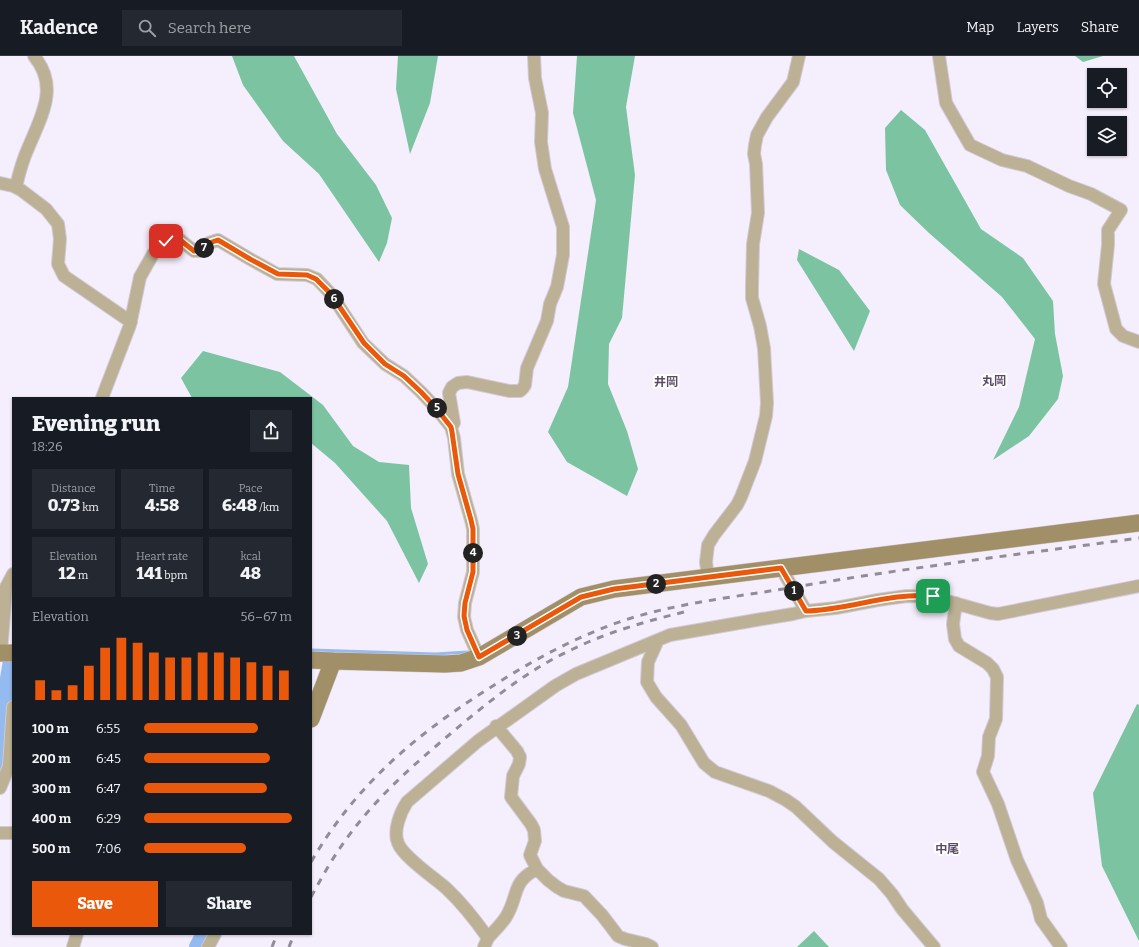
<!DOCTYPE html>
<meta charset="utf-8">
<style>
body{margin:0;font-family:Bitter,"Noto Sans JP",serif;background:#242831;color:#f1f3f6;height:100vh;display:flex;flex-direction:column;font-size:15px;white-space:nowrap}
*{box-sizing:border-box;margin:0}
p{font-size:13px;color:#9ea1a6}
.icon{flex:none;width:22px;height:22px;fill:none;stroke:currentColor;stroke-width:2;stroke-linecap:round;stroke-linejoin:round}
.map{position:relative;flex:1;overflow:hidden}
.details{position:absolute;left:12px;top:341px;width:300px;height:538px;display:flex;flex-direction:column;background:#171b24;border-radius:0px;box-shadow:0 1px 3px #0004}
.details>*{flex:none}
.buttons{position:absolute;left:1087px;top:12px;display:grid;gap:8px}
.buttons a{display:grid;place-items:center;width:40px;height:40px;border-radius:0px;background:#171b24;box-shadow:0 1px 3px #0004;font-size:20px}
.pin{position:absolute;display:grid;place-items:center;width:34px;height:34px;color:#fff;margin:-17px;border-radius:8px;box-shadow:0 2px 6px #0006}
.km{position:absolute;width:20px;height:20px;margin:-10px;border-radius:50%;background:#222;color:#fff;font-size:11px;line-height:20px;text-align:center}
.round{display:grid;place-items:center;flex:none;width:42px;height:42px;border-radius:0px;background:#242831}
.head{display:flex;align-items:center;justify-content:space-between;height:68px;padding:0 20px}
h1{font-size:22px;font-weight:800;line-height:30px}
.figures{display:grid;grid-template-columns:repeat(3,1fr);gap:6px;height:68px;padding:4px 20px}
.figures div{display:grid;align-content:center;border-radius:0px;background:#242831;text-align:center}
.figures b{font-size:17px;font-weight:800}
.figures small{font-size:11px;font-weight:400}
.figures p{font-size:11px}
.chart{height:112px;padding:8px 20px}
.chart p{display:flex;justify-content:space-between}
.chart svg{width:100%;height:72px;margin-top:4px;stroke:#ea580c;stroke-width:6}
.action{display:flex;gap:8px;margin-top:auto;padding:8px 20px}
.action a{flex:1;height:46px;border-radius:0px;background:#ea580c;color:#fff;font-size:16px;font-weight:800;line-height:46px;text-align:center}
.action a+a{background:#242831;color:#f1f3f6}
ul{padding:0 20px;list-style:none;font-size:13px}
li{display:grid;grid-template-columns:64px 48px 1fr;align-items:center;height:30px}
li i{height:10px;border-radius:5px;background:#ea580c}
header{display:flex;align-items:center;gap:24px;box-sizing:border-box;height:56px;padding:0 20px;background:#171b24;border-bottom:1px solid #363941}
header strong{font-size:19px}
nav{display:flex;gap:22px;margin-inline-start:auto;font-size:14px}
.search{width:280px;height:36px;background:#242831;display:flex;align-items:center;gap:10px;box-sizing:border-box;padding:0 14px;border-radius:0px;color:#9ea1a6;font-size:15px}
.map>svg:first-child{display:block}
.forest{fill:#7cc3a2}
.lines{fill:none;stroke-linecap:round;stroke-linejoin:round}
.stream{stroke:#95baef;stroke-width:3}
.river{stroke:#95baef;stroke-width:18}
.street-casing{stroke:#d0c9d6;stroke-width:14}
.secondary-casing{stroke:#d0c9d6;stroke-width:18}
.street{stroke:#bcb095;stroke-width:12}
.secondary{stroke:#a18f68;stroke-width:17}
.rail{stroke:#928b99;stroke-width:3;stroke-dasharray:7 7;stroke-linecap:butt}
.route-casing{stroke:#fff;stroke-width:8}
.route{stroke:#ea580c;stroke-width:5}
.labels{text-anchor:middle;stroke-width:4;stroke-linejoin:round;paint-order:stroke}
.neighbourhood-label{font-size:12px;font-weight:bold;fill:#5a4b67;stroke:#fff}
</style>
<header>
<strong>Kadence</strong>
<div class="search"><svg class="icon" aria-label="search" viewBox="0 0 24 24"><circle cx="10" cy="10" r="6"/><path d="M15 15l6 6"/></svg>Search here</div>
<nav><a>Map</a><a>Layers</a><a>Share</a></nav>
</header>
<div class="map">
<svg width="1139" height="891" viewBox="0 0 1139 891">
<rect width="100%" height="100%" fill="#f5eefc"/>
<path class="forest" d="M 232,0 L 294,0 L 337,78 L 376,129 L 392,162 L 387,187 L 379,206 L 319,118 L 283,85 L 243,29 Z
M 398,0 L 438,0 L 430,47 L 410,98 L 396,33 Z
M 577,0 L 635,0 L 626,51 L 635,119 L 622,262 L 609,288 L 608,328 L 627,375 L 638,413 L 627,440 L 567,406 L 548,376 L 568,331 L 596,144 L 573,57 Z
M 1075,0 L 1103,0 L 1083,6 Z
M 901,54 L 925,74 L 981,173 L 1023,202 L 1053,245 L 1055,278 L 1063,320 L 1058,343 L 1029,380 L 993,404 L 1019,351 L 1035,283 L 1002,241 L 929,177 L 900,149 L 886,114 L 885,72 Z
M 799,193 L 839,214 L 870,255 L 854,295 L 797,204 Z
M 203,295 L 280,316 L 323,349 L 353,390 L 379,406 L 409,409 L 411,452 L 428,508 L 419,527 L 387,465 L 335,407 L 311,387 L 311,342 L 192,342 L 181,322 Z
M 1137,648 L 1139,649 L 1139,885 L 1102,810 L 1093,737 Z
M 814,875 L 829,891 L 797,891 Z"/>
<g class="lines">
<path class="stream" d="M 311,594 L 435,598 L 468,596"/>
<path class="river" d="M 0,714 L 2,670 L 6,640 L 13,599
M 198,891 L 205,878"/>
<g class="street-casing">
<path id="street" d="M 939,0 L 946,47 L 970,89 L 1002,104 L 1027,110 L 1069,130 L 1091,138 L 1121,154 L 1108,174 L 1108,189 L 1104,228 L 1116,273 L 1123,280 L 1139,286
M 0,127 L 13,130 L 21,134 L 46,153 L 58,168 L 60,183 L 58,208 L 64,220 L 131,266
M 16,131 C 19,117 23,103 29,90 C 42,59 59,30 34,0
M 102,342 L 130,269 L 140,221 L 153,198 L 166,185 L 179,183 L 194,195 L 201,195 L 209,187 L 218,184 L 250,203 L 277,218 L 307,219 L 317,223 L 331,238 L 363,287 L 385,308 L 404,320 L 421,336 L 436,352 L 451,371 L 454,382 L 458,418 L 471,464 L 473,473 L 473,516 L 465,547 L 464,561 L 467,574 L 479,601
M 451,371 L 454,367 L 449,337 L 452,331 L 458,327 L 467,326 L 509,335 L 520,335 L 523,332 L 525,329 L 527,312 L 547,265 L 550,248 L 557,231 L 563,199 L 563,171 L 545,113 L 541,86 L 542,57 L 535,22 L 534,0
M 781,512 L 806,555
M 708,521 L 706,506 L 708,489 L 714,479 L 737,449 L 741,441 L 755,405 L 766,360 L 767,347 L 764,292 L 760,270 L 752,242 L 752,230 L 753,188 L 758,157 L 756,108 L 754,98 L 755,89 L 757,79 L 767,61 L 793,26 L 799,0
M 956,547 L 953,568 L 955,583 L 959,590 L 987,607 L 993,613 L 997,621 L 996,663 L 989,681 L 988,700 L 983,716 L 998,748 L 1017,804 L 1037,847 L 1041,863 L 1061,891
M 658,584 L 648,606 L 647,626 L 656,641 L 681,669 L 704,707 L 715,716 L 769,735 L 786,744 L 796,751 L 833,786 L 879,823 L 892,838 L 902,853 L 934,891
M 1,597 L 6,531 L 13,518
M 496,670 L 517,695 L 520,701 L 519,708 L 513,720 L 511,741 L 531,768 L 534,774 L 535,785 L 530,799 L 537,813 L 548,824 L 557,831 L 564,835 L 584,840 L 602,859 L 618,880 L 625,883 L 646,888 L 652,891
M 0,732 L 9,710 L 13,651
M 0,777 L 13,777
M 488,882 C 494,875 501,869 506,861 C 519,840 511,826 537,813
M 73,891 L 77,878
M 208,891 L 215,878
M 484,891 L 488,882 C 476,865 463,848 447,833 C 435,822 403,801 398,787 C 393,775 400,757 407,746 L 478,685 L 555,630 L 576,618 L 670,579 L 762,563 L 793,558 L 806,555 L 836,552 L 878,544 L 907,540 L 933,541 L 990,557 L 998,558 L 1139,530"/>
</g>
<g class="secondary-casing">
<path id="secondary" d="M 0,597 L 13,597
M 311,604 L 333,605 L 311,663
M 333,605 L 445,608 L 461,607 L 479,601 L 581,541 L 614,533 L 1139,467"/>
</g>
<use href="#street" class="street"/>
<use href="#secondary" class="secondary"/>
<path class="rail" d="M 311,806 C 356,729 414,680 488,633 C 531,605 577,580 625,564 C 678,547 735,541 789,532 C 905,512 1022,498 1139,482
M 311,841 C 322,821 333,801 347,782 C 377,741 411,711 449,679 C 487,647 527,614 573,593 C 608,576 647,565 684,556
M 272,891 L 277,878
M 289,891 L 294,878"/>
</g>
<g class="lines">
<g class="route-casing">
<path id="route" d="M 166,185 L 179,183 L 194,195 L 201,195 L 209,187 L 218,184 L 250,203 L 278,218 L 307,219 L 316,223 L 331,238 L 364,287 L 385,308 L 404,320 L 421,336 L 436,352 L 451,371 L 452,376 L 458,418 L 471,464 L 473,473 L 473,516 L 465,547 L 464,560 L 467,574 L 479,601 L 581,541 L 614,533 L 781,512 L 806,555 C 849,554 890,536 933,540"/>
</g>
<use href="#route" class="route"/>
</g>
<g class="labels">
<g class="neighbourhood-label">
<text x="994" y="329">丸岡</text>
<text x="666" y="330">井岡</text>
<text x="947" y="797">中尾</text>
</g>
</g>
</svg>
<div class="buttons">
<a><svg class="icon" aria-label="locate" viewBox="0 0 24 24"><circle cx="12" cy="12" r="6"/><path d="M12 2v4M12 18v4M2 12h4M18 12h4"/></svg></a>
<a><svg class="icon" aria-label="layers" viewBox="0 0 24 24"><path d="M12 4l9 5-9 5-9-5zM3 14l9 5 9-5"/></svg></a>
</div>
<div class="pin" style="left:933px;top:540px;background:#1e9e55"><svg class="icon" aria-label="arrive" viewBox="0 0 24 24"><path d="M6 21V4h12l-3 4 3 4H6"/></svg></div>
<div class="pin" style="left:166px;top:185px;background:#d93025"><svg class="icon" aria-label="check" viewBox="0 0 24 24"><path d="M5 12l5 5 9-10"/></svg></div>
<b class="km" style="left:794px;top:535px">1</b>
<b class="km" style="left:656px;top:528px">2</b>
<b class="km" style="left:517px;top:580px">3</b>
<b class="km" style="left:473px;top:497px">4</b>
<b class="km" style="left:437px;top:352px">5</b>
<b class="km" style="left:334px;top:243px">6</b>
<b class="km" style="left:204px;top:192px">7</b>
<section class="details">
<div class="head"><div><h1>Evening run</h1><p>18:26</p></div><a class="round"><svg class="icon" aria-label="share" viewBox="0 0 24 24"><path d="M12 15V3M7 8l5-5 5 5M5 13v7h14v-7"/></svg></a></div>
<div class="figures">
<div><p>Distance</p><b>0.73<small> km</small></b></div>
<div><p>Time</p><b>4:58</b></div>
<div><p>Pace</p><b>6:48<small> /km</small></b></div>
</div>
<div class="figures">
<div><p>Elevation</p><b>12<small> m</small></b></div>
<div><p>Heart rate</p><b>141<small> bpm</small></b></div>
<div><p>kcal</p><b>48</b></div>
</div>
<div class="chart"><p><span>Elevation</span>56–67 m</p>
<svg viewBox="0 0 160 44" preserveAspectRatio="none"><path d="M5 44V32M15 44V38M25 44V35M35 44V23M45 44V12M55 44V6M65 44V9M75 44V15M85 44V18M95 44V18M105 44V15M115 44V15M125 44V18M135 44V21M145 44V23M155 44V26"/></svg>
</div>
<ul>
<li><b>100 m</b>6:55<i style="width:77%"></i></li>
<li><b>200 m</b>6:45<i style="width:85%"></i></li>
<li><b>300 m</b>6:47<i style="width:83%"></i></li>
<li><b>400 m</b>6:29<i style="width:100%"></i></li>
<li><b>500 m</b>7:06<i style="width:69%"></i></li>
</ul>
<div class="action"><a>Save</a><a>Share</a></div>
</section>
</div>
